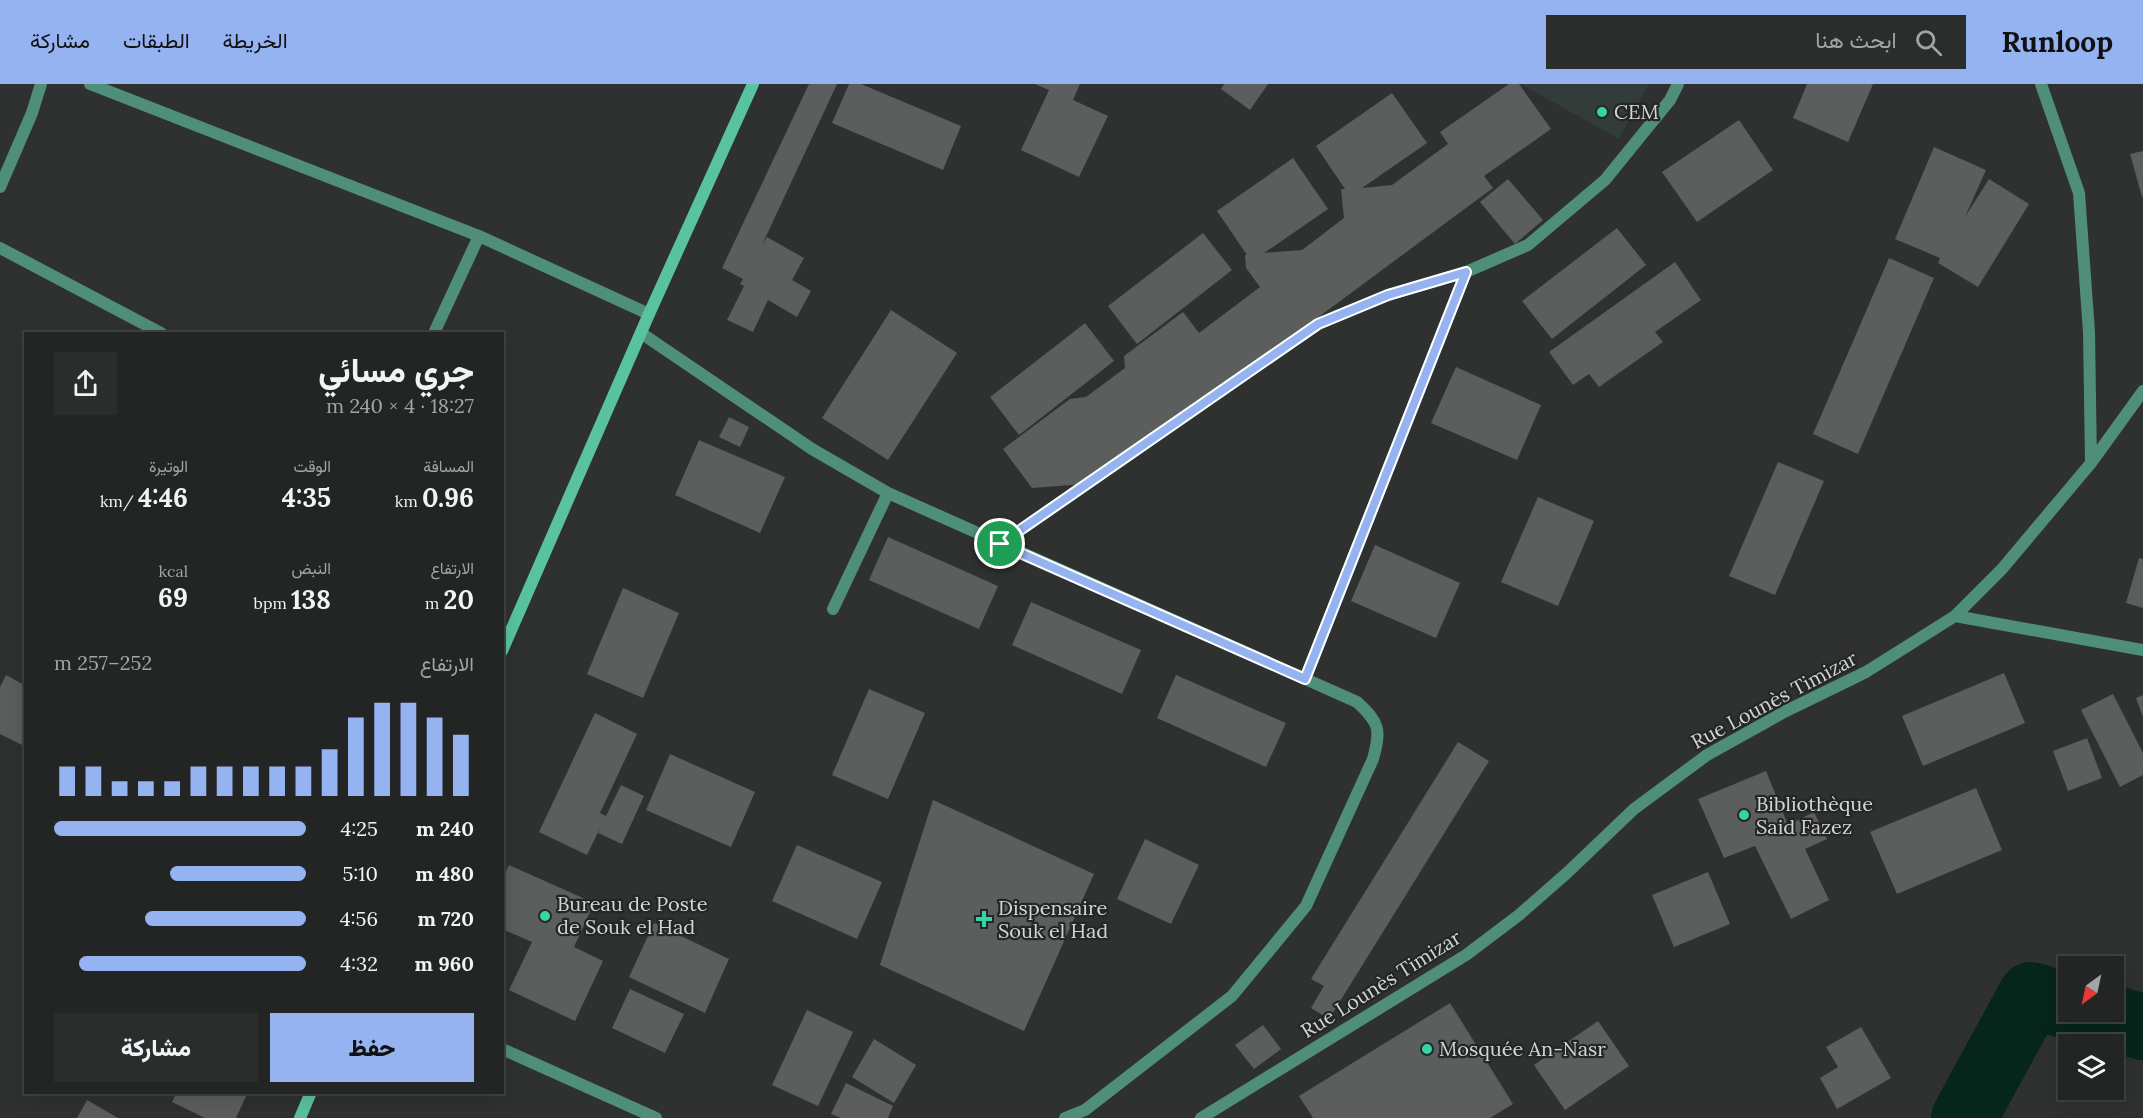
<!DOCTYPE html>
<html lang="ar">
<meta charset="utf-8">
<style>
body{margin:0;font-family:Lora,Vazirmatn,serif;background:#2a2d2c;color:#f1f3f6;direction:rtl;height:100vh;display:flex;flex-direction:column;font-size:22px;white-space:nowrap}
*{box-sizing:border-box;margin:0}
p{font-size:20px;color:#a2a5a6}
.icon{flex:none;width:33px;height:33px;fill:none;stroke:currentColor;stroke-width:2;stroke-linecap:round;stroke-linejoin:round}
.map{position:relative;flex:1;overflow:hidden;direction:ltr}
.details{position:absolute;left:24px;top:248px;width:480px;height:762px;display:flex;flex-direction:column;background:#222524;border-radius:0px;box-shadow:0 6px 24px #0002,0 0 0 2px #3f4241;direction:rtl}
.details>*{flex:none}
.needle{width:39px;rotate:213deg}
.fabs{position:absolute;left:2058px;top:872px;display:grid;gap:12px}
.fabs a{display:grid;place-items:center;width:66px;height:66px;border-radius:0px;background:#222524;box-shadow:0 6px 24px #0002,0 0 0 2px #3f4241;font-size:30px}
.pin{position:absolute;display:grid;place-items:center;width:51px;height:51px;color:#fff;margin:-26px;border:3px solid #fff;border-radius:50%;box-shadow:0 2px 6px #0007}
.round{display:grid;place-items:center;flex:none;width:63px;height:63px;border-radius:0px;background:#2a2d2c}
.head{display:flex;align-items:center;justify-content:space-between;height:102px;padding:0 30px}
h1{font-size:33px;font-weight:800;line-height:45px}
.metrics{display:grid;grid-template-columns:repeat(3,1fr);gap:9px;height:102px;padding:6px 30px}
.metrics div{display:grid;align-content:center}
.metrics b{font-size:26px;font-weight:800}
.metrics small{font-size:16px;font-weight:400}
.metrics p{font-size:16px}
.chart{height:168px;padding:12px 30px}
.chart p{display:flex;justify-content:space-between}
.chart svg{width:100%;height:108px;margin-top:6px;stroke:#95b2f1;stroke-width:6}
.primary-button{display:flex;gap:12px;margin-top:auto;padding:12px 30px}
.primary-button a{flex:1;height:69px;border-radius:0px;background:#95b2f1;color:#111;font-size:24px;font-weight:800;line-height:69px;text-align:center}
.primary-button a+a{background:#2a2d2c;color:#f1f3f6}
ul{padding:0 30px;list-style:none;font-size:20px}
li{display:grid;grid-template-columns:96px 72px 1fr;align-items:center;height:45px}
li i{height:15px;border-radius:8px;background:#95b2f1}
header{display:flex;align-items:center;gap:36px;box-sizing:border-box;height:84px;padding:0 30px;background:#95b2f1;color:#111}
header strong{font-size:28px}
nav{display:flex;gap:33px;margin-inline-start:auto;font-size:21px}
.search{width:420px;height:54px;background:#2a2d2c;display:flex;align-items:center;gap:15px;box-sizing:border-box;padding:0 21px;border-radius:0px;color:#a2a5a6;font-size:22px}
.map>svg:first-child{display:block}
.built{fill:#323c38}
.lines{fill:none;stroke-linecap:round;stroke-linejoin:round}
.river{stroke:#06251b;stroke-width:66}
.building{fill:#5b5e5d}
.street{stroke:#4f8e78;stroke-width:12}
.secondary{stroke:#59c3a0;stroke-width:12}
.route-casing{stroke:#fff;stroke-width:12}
.route{stroke:#95b2f1;stroke-width:8}
.poi-dot{fill:#35d4a7;stroke:#242726;stroke-width:2}
.labels{text-anchor:middle;stroke-width:4.5;stroke-linejoin:round;paint-order:stroke}
.poi-label{font-size:20px;fill:#d4d6d5;stroke:#242726;text-anchor:start}
.street-label{font-size:20px;fill:#d4d6d5;stroke:#242726}
</style>
<header>
<strong>Runloop</strong>
<div class="search"><svg class="icon" aria-label="search" viewBox="0 0 24 24"><circle cx="10" cy="10" r="6"/><path d="M15 15l6 6"/></svg>ابحث هنا</div>
<nav><a>الخريطة</a><a>الطبقات</a><a>مشاركة</a></nav>
</header>
<div class="map">
<svg width="2143" height="1034" viewBox="0 0 2143 1034">
<rect width="100%" height="100%" fill="#2e3130"/>
<path class="built" d="M 1521,0 L 1649,0 L 1619,55 Z"/>
<g class="lines">
<path class="river" d="M 2087,927 L 2143,943
M 1964,1034 L 2031,911 L 2068,922"/>
</g>
<path class="building" d="M 809,0 L 837,0 L 762,161 L 767,153 L 804,174 L 792,196 L 811,207 L 797,233 L 768,216 L 753,248 L 727,236 L 744,202 L 740,200 L 743,195 L 722,184 Z
M 849,0 L 861,0 L 961,42 L 943,86 L 832,39 Z
M 1035,0 L 1080,0 L 1073,16 L 1108,32 L 1079,93 L 1021,66 L 1049,6 Z
M 1224,0 L 1268,0 L 1250,26 L 1221,5 Z
M 1509,0 L 1519,0 L 1551,45 L 1484,92 L 1493,104 L 1209,314 L 1197,316 L 1085,400 L 1032,404 L 1003,365 L 1070,315 L 1086,313 L 1125,284 L 1124,272 L 1183,228 L 1199,249 L 1260,203 L 1246,184 L 1245,171 L 1247,171 L 1217,127 L 1293,74 L 1328,125 L 1264,169 L 1302,166 L 1344,134 L 1341,105 L 1345,105 L 1316,62 L 1392,9 L 1427,59 L 1362,104 L 1392,101 L 1448,60 L 1440,48 Z
M 1807,0 L 1873,0 L 1848,58 L 1793,34 Z
M 1739,36 L 1773,86 L 1697,138 L 1662,88 Z
M 1934,63 L 1986,86 L 1965,133 L 1989,95 L 2029,120 L 1978,203 L 1938,179 L 1940,174 L 1895,155 Z
M 2143,67 L 2143,113 L 2142,113 L 2130,70 Z
M 1508,95 L 1543,136 L 1515,160 L 1480,118 Z
M 1617,144 L 1646,181 L 1552,255 L 1522,217 Z
M 1203,149 L 1232,186 L 1137,260 L 1108,222 Z
M 1889,174 L 1934,194 L 1858,370 L 1813,350 Z
M 1675,178 L 1701,216 L 1655,248 L 1663,258 L 1599,303 L 1589,290 L 1573,301 L 1549,268 Z
M 891,226 L 957,269 L 888,376 L 822,334 Z
M 1085,239 L 1114,277 L 1019,351 L 990,313 Z
M 1456,283 L 1541,321 L 1517,376 L 1431,339 Z
M 729,333 L 749,343 L 740,363 L 719,353 Z
M 699,356 L 785,393 L 760,449 L 675,411 Z
M 1778,378 L 1824,397 L 1775,511 L 1729,492 Z
M 1538,413 L 1594,437 L 1558,522 L 1501,498 Z
M 888,453 L 998,502 L 979,545 L 869,496 Z
M 1375,461 L 1460,499 L 1436,554 L 1351,517 Z
M 2139,474 L 2143,475 L 2143,524 L 2126,519 Z
M 623,504 L 679,529 L 643,614 L 587,590 Z
M 1031,518 L 1141,566 L 1122,610 L 1012,561 Z
M 2004,589 L 2025,639 L 1923,682 L 1902,632 Z
M 6,591 L 26,602 L 26,663 L 0,650 L 0,603 Z
M 1176,591 L 1286,639 L 1266,683 L 1157,634 Z
M 869,605 L 925,629 L 888,715 L 832,691 Z
M 2113,610 L 2143,669 L 2143,691 L 2120,703 L 2081,626 Z
M 2143,611 L 2143,633 L 2136,614 Z
M 595,629 L 637,650 L 600,729 L 606,732 L 621,701 L 644,712 L 622,760 L 598,749 L 603,738 L 587,771 L 539,748 Z
M 2087,654 L 2102,694 L 2068,707 L 2053,667 Z
M 1458,658 L 1489,677 L 1329,935 L 1311,924 L 1324,902 L 1311,895 Z
M 670,670 L 755,708 L 731,763 L 646,726 Z
M 1766,687 L 1788,741 L 1814,728 L 1827,755 L 1805,765 L 1829,816 L 1791,835 L 1755,762 L 1724,774 L 1698,715 Z
M 1976,704 L 2002,766 L 1897,810 L 1870,748 Z
M 933,716 L 1094,790 L 1024,947 L 880,881 Z
M 1145,755 L 1199,781 L 1171,840 L 1117,815 Z
M 797,761 L 882,798 L 857,855 L 772,817 Z
M 509,781 L 594,819 L 574,863 L 603,877 L 575,937 L 509,906 L 532,858 L 502,845 L 502,795 Z
M 1708,788 L 1730,840 L 1674,863 L 1652,811 Z
M 654,839 L 729,875 L 705,929 L 629,893 Z
M 630,905 L 684,930 L 665,969 L 612,944 Z
M 1450,919 L 1513,1020 L 1490,1034 L 1313,1034 L 1299,1012 Z
M 807,926 L 853,948 L 818,1022 L 772,1001 Z
M 1598,937 L 1629,982 L 1565,1026 L 1534,981 Z
M 1263,941 L 1281,965 L 1254,985 L 1235,961 Z
M 1861,943 L 1891,994 L 1837,1025 L 1820,994 L 1838,983 L 1826,963 Z
M 874,955 L 916,981 L 894,1019 L 852,993 Z
M 846,999 L 893,1022 L 888,1034 L 841,1034 L 831,1030 Z
M 177,1008 L 248,1008 L 236,1034 L 205,1034 L 172,1018 Z
M 87,1016 L 118,1034 L 77,1034 Z"/>
<g class="lines">
<path class="street" d="M 90,0 L 479,152 L 649,230
M 2041,0 L 2079,109 L 2089,248 L 2091,379
M 0,103 L 32,29 L 41,0
M 0,164 L 161,249
M 434,249 L 479,152
M 641,249 L 812,365 L 888,409 L 1357,618 C 1380,639 1381,646 1373,675 L 1306,822 L 1232,912 L 1085,1026 L 1065,1034
M 1000,460 L 1318,240 L 1388,211 L 1466,188 L 1528,161 L 1605,96 L 1670,16 L 1678,0
M 833,525 L 888,409
M 1955,532 L 2143,566
M 1305,595 L 1466,188
M 502,965 L 656,1034
M 1201,1034 L 1466,871 L 1519,831 L 1568,788 L 1634,725 L 1707,671 L 1786,627 L 1866,588 L 1955,532 L 2002,485 L 2091,379 L 2143,307"/>
<path class="secondary" d="M 502,567 L 649,230 L 753,0
M 300,1034 L 311,1008"/>
</g>
<g class="lines">
<g class="route-casing">
<path id="route" d="M 1466,188 L 1305,595 L 1000,460 L 1318,240 L 1388,211 Z"/>
</g>
<use href="#route" class="route"/>
</g>
<g class="poi-dot">
<circle cx="1602" cy="28" r="6"/>
<circle cx="1744" cy="731" r="6"/>
<circle cx="545" cy="832" r="6"/>
<path d="M981 826h6v6h6v6h-6v6h-6v-6h-6v-6h6z"/>
<circle cx="1427" cy="965" r="6"/>
</g>
<g class="labels">
<g class="poi-label">
<text x="1614" y="35">CEM</text>
<text x="1756" y="727">Bibliothèque<tspan x="1756" dy="23">Said Fazez</tspan></text>
<text x="557" y="827">Bureau de Poste<tspan x="557" dy="23">de Souk el Had</tspan></text>
<text x="998" y="831">Dispensaire<tspan x="998" dy="23">Souk el Had</tspan></text>
<text x="1439" y="972">Mosquée An-Nasr</text>
</g>
<g class="street-label">
<text transform="translate(1774 616) rotate(-28)" y="7">Rue Lounès Timizar</text>
<text transform="translate(1381 900) rotate(-32)" y="7">Rue Lounès Timizar</text>
</g>
</g>
</svg>
<div class="fabs">
<a><svg class="needle" viewBox="-14 -14 28 28"><path d="M0-13l5 13h-10z" fill="#e53935"/><path d="M0 13l5-13h-10z" fill="#a2a5a6"/></svg></a>
<a><svg class="icon" aria-label="layers" viewBox="0 0 24 24"><path d="M12 4l9 5-9 5-9-5zM3 14l9 5 9-5"/></svg></a>
</div>
<div class="pin" style="left:1000px;top:460px;background:#1e9e55"><svg class="icon" aria-label="arrive" viewBox="0 0 24 24"><path d="M6 21V4h12l-3 4 3 4H6"/></svg></div>
<section class="details">
<div class="head"><div><h1>جري مسائي</h1><p>18:27 · 4 × 240 m</p></div><a class="round"><svg class="icon" aria-label="share" viewBox="0 0 24 24"><path d="M12 15V3M7 8l5-5 5 5M5 13v7h14v-7"/></svg></a></div>
<div class="metrics">
<div><p>المسافة</p><b>0.96<small> km</small></b></div>
<div><p>الوقت</p><b>4:35</b></div>
<div><p>الوتيرة</p><b>4:46<small> /km</small></b></div>
</div>
<div class="metrics">
<div><p>الارتفاع</p><b>20<small> m</small></b></div>
<div><p>النبض</p><b>138<small> bpm</small></b></div>
<div><p>kcal</p><b>69</b></div>
</div>
<div class="chart"><p><span>الارتفاع</span>252–257 m</p>
<svg viewBox="0 0 160 44" preserveAspectRatio="none"><path d="M5 44V32M15 44V32M25 44V38M35 44V38M45 44V38M55 44V32M65 44V32M75 44V32M85 44V32M95 44V32M105 44V25M115 44V12M125 44V6M135 44V6M145 44V12M155 44V19"/></svg>
</div>
<ul>
<li><b>240 m</b>4:25<i style="width:100%"></i></li>
<li><b>480 m</b>5:10<i style="width:54%"></i></li>
<li><b>720 m</b>4:56<i style="width:64%"></i></li>
<li><b>960 m</b>4:32<i style="width:90%"></i></li>
</ul>
<div class="primary-button"><a>حفظ</a><a>مشاركة</a></div>
</section>
</div>
